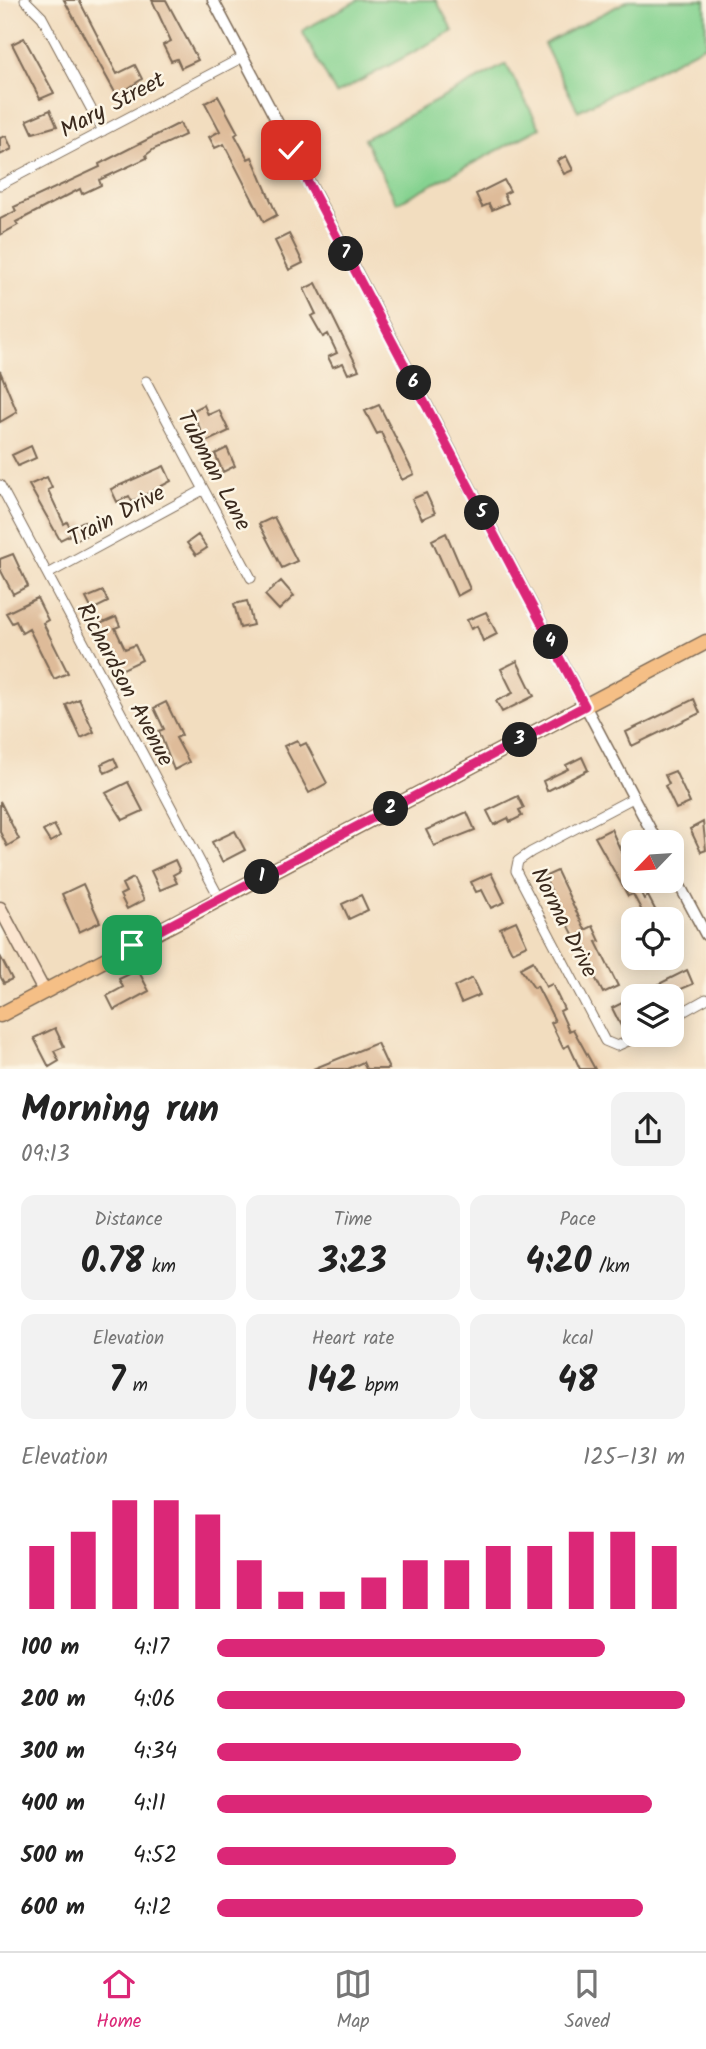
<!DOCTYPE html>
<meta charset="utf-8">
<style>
body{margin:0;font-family:Kalam,sans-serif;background:#f2f2f2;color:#222;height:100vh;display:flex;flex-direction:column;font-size:26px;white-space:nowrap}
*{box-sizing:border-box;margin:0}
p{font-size:23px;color:#767676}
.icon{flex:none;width:38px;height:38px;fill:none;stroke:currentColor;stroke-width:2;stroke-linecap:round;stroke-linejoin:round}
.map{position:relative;height:1069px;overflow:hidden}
.drawer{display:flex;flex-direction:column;background:#fff;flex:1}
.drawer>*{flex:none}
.needle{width:46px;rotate:245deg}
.controls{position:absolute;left:621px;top:830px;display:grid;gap:14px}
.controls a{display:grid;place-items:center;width:63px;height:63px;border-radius:14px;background:#fff;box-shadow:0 4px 18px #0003;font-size:35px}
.pin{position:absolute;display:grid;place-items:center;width:60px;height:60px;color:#fff;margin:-30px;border-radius:14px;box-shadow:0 4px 10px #0006}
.km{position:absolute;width:35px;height:35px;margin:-18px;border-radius:50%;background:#222;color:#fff;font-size:19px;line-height:35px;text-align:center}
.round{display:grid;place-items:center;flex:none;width:74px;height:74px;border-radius:14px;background:#f2f2f2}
.overview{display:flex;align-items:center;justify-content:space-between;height:119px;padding:0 21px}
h1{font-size:38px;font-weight:700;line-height:52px}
.metrics{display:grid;grid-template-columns:repeat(3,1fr);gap:10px;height:119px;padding:7px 21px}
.metrics div{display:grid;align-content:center;border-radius:14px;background:#f2f2f2;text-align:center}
.metrics b{font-size:35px;font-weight:700}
.metrics small{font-size:19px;font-weight:400}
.metrics p{font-size:19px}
.chart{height:196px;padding:14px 21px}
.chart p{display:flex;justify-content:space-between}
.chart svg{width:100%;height:126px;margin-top:7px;stroke:#db2777;stroke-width:6}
ul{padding:0 21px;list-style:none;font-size:23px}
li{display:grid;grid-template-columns:112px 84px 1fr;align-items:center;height:52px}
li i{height:18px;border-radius:9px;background:#db2777}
.tabs{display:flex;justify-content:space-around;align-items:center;height:98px;border-top:2px solid #e0e0e0;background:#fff;font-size:19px;color:#767676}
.tabs a{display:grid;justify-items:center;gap:4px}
.tabs .active{color:#db2777}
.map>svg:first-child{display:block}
.green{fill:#86d391;stroke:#607e58;stroke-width:2}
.building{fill:#debb99}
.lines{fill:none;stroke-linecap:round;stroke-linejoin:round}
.minor-casing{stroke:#7b6956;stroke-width:11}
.tertiary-casing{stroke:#7b6956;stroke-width:13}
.secondary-casing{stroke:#7b6956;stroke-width:15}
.primary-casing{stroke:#7b6956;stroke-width:17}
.minor{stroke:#fff;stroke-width:9}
.tertiary{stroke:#fff;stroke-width:10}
.secondary{stroke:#fbe5cf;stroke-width:12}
.primary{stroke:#f5bf86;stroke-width:14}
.route-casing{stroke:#fff;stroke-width:14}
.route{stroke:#db2777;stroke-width:9}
.labels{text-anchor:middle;stroke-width:5;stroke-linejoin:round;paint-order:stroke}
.street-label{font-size:23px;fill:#3b2a1e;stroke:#fcf5e5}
</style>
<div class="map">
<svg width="706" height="1069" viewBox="0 0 706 1069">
<rect width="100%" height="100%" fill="#fcf5e5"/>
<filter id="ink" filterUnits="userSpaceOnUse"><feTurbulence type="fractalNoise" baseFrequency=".0143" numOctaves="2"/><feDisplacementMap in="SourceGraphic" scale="14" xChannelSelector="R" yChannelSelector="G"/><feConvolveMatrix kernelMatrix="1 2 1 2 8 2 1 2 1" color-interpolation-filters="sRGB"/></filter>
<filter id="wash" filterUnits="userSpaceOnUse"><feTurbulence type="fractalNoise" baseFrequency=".00686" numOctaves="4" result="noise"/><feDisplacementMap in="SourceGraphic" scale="28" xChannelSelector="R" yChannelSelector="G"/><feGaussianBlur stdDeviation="1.57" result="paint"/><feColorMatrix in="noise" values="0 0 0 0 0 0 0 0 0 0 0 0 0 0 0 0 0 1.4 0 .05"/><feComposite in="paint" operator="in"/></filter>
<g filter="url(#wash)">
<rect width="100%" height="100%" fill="#f2ddbf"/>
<path class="green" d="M 358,0 L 436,0 L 453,31 L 336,94 L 302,31 Z
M 629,0 L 705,0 L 706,45 L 578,111 L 544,44 Z
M 506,64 L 540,128 L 397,203 L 364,139 Z"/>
<g id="blocks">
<path class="building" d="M 64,0 L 79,0 L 117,74 L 135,65 L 142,79 L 117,96 Z
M 152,0 L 166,0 L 198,60 L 181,68 L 177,59 L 171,61 L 163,45 L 171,41 Z
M 24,38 L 54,93 L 40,99 L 12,44 Z
M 218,96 L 238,133 L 235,135 L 248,159 L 252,157 L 277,215 L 264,222 L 224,144 L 215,148 L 209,137 L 220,131 L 205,103 Z
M 50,110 L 57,126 L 33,133 L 27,120 Z
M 180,123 L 185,135 L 154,149 L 146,155 L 147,158 L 99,180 L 101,185 L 82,194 L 80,189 L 16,222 L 18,225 L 0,235 L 0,219 L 16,211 L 14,207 L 100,167 L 99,164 Z
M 6,136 L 12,149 L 0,155 L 0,138 Z
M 566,156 L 573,170 L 564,174 L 557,161 Z
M 504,180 L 510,191 L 504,194 L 508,203 L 492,210 L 489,204 L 482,207 L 476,194 Z
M 289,234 L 303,263 L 289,270 L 275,241 Z
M 316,283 L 359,370 L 348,374 L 343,363 L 333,367 L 328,357 L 337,353 L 328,334 L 323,337 L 311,316 L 316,314 L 304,289 Z
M 0,371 L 17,412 L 0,422 Z
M 204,405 L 208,415 L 219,410 L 229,431 L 206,442 L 192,411 Z
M 379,405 L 414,474 L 402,480 L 381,432 L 377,434 L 365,411 Z
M 31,446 L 36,458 L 18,466 L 12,455 Z
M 227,448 L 235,466 L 223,472 L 215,454 Z
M 164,466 L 171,481 L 132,502 L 129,496 L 117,502 L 111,489 Z
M 47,477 L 52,488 L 48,490 L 64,524 L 67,522 L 70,528 L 84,521 L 90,533 L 75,541 L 72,534 L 60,540 L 29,485 Z
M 426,493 L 435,513 L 422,519 L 412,499 Z
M 274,517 L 297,561 L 282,568 L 259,524 Z
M 446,533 L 470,589 L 457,596 L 432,540 Z
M 198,535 L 207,548 L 196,555 L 187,543 Z
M 13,554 L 28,586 L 13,594 L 0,569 L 0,559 Z
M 281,581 L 294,596 L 279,610 L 265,595 Z
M 103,591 L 108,602 L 92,610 L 86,598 Z
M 37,598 L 48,620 L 43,623 L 68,673 L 54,679 L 29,629 L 22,633 L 16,621 L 12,623 L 6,613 Z
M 247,601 L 253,625 L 240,628 L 234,604 Z
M 486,612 L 497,634 L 483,641 L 477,626 L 471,629 L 467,620 Z
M 116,617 L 120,626 L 115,628 L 125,649 L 135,645 L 142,660 L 121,670 L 100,624 Z
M 517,661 L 534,696 L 502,712 L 496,701 L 513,693 L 501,669 Z
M 79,699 L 94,732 L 81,738 L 66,705 Z
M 694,699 L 700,713 L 632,746 L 626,732 Z
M 166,702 L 182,735 L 176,738 L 189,762 L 174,770 L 159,731 L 164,729 L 154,708 Z
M 297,740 L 300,746 L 306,743 L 327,783 L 309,793 L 284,746 Z
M 582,757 L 588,770 L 547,791 L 543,781 L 568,769 L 566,765 Z
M 114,758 L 118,767 L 105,773 L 101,764 Z
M 675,771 L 690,803 L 676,809 L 665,786 L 669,784 L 665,775 Z
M 128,782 L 143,811 L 123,820 L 106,793 Z
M 518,796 L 524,808 L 519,810 L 522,816 L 510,822 L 508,818 L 494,825 L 487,811 Z
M 0,801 L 19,839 L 7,846 L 0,832 Z
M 467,812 L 475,830 L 434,846 L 426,830 Z
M 703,822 L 706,850 L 701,852 L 690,829 Z
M 54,825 L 60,836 L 50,842 L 43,831 Z
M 611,829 L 634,880 L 644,899 L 648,896 L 660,919 L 632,919 L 643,913 L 633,894 L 628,896 L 595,837 Z
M 235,831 L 245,850 L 222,862 L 212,842 Z
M 175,860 L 180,871 L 173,875 L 177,883 L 160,890 L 151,871 Z
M 557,871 L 585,930 L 593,926 L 600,941 L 596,942 L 618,986 L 603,993 L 544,877 Z
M 491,873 L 505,902 L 491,908 L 482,890 L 476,892 L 471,882 Z
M 133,878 L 144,900 L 127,909 L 120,895 L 126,892 L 122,884 Z
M 83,884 L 100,922 L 79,932 L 62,894 Z
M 361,895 L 368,910 L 349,919 L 342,904 Z
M 516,921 L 527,945 L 512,952 L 500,928 Z
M 0,956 L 12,979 L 4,983 L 0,976 Z
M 533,961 L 546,987 L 552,984 L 564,1009 L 560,1011 L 569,1031 L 573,1029 L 595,1069 L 580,1069 L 569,1045 L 563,1048 L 551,1023 L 555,1021 L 537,986 L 534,988 L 520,968 Z
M 138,970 L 149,991 L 114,1010 L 107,996 L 123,987 L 119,979 Z
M 687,970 L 693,984 L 665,996 L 659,984 Z
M 472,978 L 480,995 L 461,1003 L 454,987 Z
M 626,1001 L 634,1020 L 621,1026 L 612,1008 Z
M 55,1028 L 64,1047 L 54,1051 L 59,1061 L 49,1067 L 34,1038 Z
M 377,1043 L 389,1069 L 366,1069 L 363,1062 L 348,1069 L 313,1069 Z"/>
</g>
</g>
<g filter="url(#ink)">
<use href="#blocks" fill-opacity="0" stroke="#7b6956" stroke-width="2"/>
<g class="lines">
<g class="minor-casing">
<path id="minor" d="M 25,0 L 42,17 L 103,131
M 0,185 L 243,57
M 146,381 L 251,578
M 0,485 L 220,899
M 48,574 L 203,490
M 633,798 L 531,852 L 518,861 L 516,871 L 605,1041 L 617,1046 L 644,1034
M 672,1018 L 706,999"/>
</g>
<g class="tertiary-casing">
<path id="tertiary" d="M 213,0 L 657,842
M 672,871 L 706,935"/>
</g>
<g class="secondary-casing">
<path id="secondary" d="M 0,908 L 44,991"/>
</g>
<g class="primary-casing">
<path id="primary" d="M 0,1015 L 706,642"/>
</g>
<use href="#minor" class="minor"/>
<use href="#tertiary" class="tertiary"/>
<use href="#secondary" class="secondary"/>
<use href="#primary" class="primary"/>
</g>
</g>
<g class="lines" filter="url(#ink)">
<g class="route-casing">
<path id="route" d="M 132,945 L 585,706 L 291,150"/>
</g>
<use href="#route" class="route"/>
</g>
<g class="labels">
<g class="street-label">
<text transform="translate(112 104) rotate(-28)" y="8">Mary Street</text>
<text transform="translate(215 470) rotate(62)" y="8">Tubman Lane</text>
<text transform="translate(116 515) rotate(-28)" y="8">Train Drive</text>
<text transform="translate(126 684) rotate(62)" y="8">Richardson Avenue</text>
<text transform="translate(565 922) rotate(63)" y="8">Norma Drive</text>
</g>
</g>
</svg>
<div class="controls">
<a><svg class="needle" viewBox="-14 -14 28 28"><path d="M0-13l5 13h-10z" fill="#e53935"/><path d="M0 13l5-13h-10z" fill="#767676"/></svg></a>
<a><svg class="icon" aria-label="locate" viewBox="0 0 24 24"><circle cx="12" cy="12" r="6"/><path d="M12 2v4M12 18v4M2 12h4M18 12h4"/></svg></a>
<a><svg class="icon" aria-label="layers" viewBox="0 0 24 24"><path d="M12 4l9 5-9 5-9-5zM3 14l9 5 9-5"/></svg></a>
</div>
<div class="pin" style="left:132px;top:945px;background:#1e9e55"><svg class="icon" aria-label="arrive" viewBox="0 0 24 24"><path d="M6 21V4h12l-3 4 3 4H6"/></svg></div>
<div class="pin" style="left:291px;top:150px;background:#d93025"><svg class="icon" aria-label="check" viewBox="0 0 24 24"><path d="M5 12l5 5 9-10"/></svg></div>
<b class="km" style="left:262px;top:877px">1</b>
<b class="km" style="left:391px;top:809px">2</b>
<b class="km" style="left:520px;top:740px">3</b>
<b class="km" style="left:551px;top:642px">4</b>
<b class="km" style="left:482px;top:513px">5</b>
<b class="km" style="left:414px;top:383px">6</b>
<b class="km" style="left:346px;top:254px">7</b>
</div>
<section class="drawer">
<div class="overview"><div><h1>Morning run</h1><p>09:13</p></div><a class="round"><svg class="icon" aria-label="share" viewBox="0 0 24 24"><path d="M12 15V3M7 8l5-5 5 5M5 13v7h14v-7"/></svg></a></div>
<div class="metrics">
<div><p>Distance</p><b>0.78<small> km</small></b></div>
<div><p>Time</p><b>3:23</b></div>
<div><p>Pace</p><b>4:20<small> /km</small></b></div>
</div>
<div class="metrics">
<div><p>Elevation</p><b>7<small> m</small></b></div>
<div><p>Heart rate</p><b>142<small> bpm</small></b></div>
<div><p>kcal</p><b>48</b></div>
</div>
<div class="chart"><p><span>Elevation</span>125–131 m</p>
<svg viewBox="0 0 160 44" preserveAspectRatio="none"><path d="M5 44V22M15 44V17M25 44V6M35 44V6M45 44V11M55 44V27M65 44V38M75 44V38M85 44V33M95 44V27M105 44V27M115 44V22M125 44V22M135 44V17M145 44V17M155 44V22"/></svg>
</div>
<ul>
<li><b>100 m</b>4:17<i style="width:83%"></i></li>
<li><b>200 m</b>4:06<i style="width:100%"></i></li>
<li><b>300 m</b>4:34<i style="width:65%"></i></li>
<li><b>400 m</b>4:11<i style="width:93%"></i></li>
<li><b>500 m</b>4:52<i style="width:51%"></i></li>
<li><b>600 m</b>4:12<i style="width:91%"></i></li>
</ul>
</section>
<nav class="tabs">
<a class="active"><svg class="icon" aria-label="home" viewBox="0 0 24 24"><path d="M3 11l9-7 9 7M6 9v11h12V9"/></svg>Home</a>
<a><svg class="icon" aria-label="map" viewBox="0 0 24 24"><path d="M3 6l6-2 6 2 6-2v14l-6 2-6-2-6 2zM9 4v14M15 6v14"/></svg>Map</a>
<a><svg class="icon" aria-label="saved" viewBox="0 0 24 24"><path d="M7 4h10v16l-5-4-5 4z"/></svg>Saved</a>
</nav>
